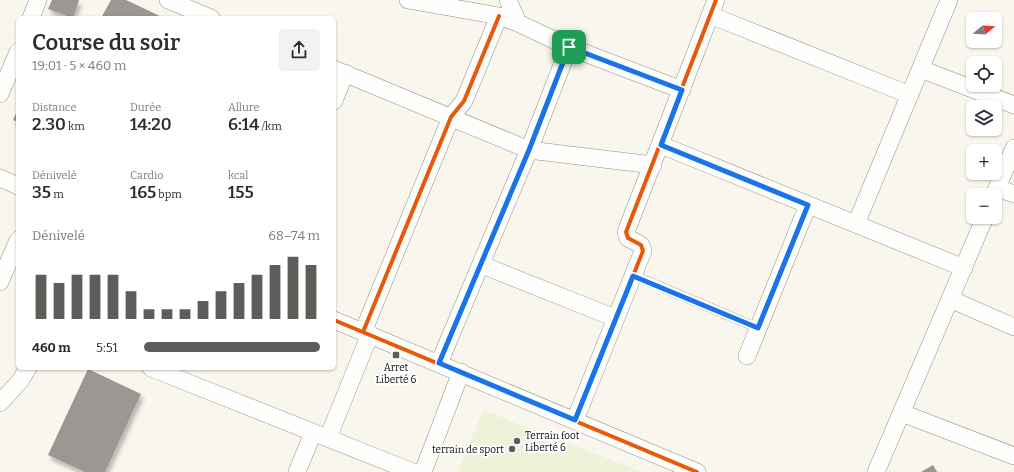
<!DOCTYPE html>
<html lang="fr">
<meta charset="utf-8">
<style>
body{margin:0;font-family:Bitter,serif;background:#f2f2f3;color:#2b2b33;height:100vh;display:flex;flex-direction:column;font-size:15px;white-space:nowrap}
*{box-sizing:border-box;margin:0}
p{font-size:13px;color:#7c7c81}
.icon{flex:none;width:22px;height:22px;fill:none;stroke:currentColor;stroke-width:2;stroke-linecap:round;stroke-linejoin:round}
.map{position:relative;flex:1;overflow:hidden}
.drawer{position:absolute;left:16px;top:16px;width:320px;height:354px;display:flex;flex-direction:column;background:#fff;border-radius:6px;box-shadow:0 1px 3px #0004}
.drawer>*{flex:none}
.needle{width:26px;rotate:72deg}
.controls{position:absolute;left:966px;top:12px;display:grid;gap:8px}
.controls a{display:grid;place-items:center;width:36px;height:36px;border-radius:6px;background:#fff;box-shadow:0 1px 3px #0004;font-size:20px}
.pin{position:absolute;display:grid;place-items:center;width:34px;height:34px;color:#fff;margin:-17px;border-radius:8px;box-shadow:0 2px 6px #0006}
.round{display:grid;place-items:center;flex:none;width:42px;height:42px;border-radius:6px;background:#f2f2f3}
.head{display:flex;align-items:center;justify-content:space-between;height:68px;padding:0 16px}
h1{font-size:22px;font-weight:600;line-height:30px}
.figures{display:grid;grid-template-columns:repeat(3,1fr);gap:6px;height:68px;padding:4px 16px}
.figures div{display:grid;align-content:center}
.figures b{font-size:17px;font-weight:600}
.figures small{font-size:11px;font-weight:400}
.figures p{font-size:11px}
.chart{height:112px;padding:8px 16px}
.chart p{display:flex;justify-content:space-between}
.chart svg{width:100%;height:72px;margin-top:4px;stroke:#5e5d59;stroke-width:6}
ul{padding:0 16px;list-style:none;font-size:13px}
li{display:grid;grid-template-columns:64px 48px 1fr;align-items:center;height:30px}
li i{height:10px;border-radius:5px;background:#5e5d59}
.map>svg:first-child{display:block}
.pitch{fill:#edf2d8}
.building{fill:#9b9894;filter:url(#shadow)}
.lines{fill:none;stroke-linecap:round;stroke-linejoin:round}
.lane-casing{stroke:#92908c;stroke-width:10}
.street-casing{stroke:#92908c;stroke-width:18}
.lane{stroke:#fefefc;stroke-width:9}
.street{stroke:#fefefc;stroke-width:17}
.cycleway-casing{stroke:#fff;stroke-width:6}
.cycleway{stroke:#e8590c;stroke-width:4}
.route-casing{stroke:#fff;stroke-width:8}
.route{stroke:#1a73e8;stroke-width:5}
.poi-dot{fill:#5e5d59;stroke:#fff;stroke-width:1.5}
.labels{text-anchor:middle;stroke-width:4;stroke-linejoin:round;paint-order:stroke}
.poi-label{font-size:10px;fill:#0a0a0a;stroke:#fff}
</style>
<div class="map">
<svg width="1014" height="472" viewBox="0 0 1014 472">
<defs>
<filter id="shadow"><feDropShadow dx="2.5" dy="4.5" stdDeviation="2" flood-color="#0004"/></filter>
</defs>
<rect width="100%" height="100%" fill="#f9f6ed"/>
<path class="pitch" d="M 483,410 L 642,472 L 458,472 Z"/>
<path class="building" d="M 52,0 L 79,0 L 73,18 L 48,9 Z
M 111,0 L 126,0 L 164,18 L 101,18 Z
M 18,109 L 18,122 L 13,120 Z
M 88,369 L 141,394 L 105,472 L 85,472 L 48,455 Z
M 933,465 L 937,472 L 921,472 Z"/>
<g class="lines">
<g class="lane-casing">
<path id="lane" d="M 633,275 L 758,328"/>
</g>
<g class="street-casing">
<path id="street" d="M 168,0 L 211,18
M 408,0 L 499,16 L 518,23 L 569,47 L 682,90
M 508,0 L 518,23
M 710,15 L 910,95
M 31,18 L 38,0
M 334,69 L 529,150 L 653,165
M 921,69 L 1014,105
M 0,94 L 18,52
M 334,101 L 345,73
M 661,145 L 964,268
M 0,178 L 18,186
M 997,188 L 1014,194
M 994,195 L 1014,148
M 856,224 L 949,0
M 482,265 L 615,318
M 0,282 L 18,240
M 950,299 L 1014,327
M 334,320 L 697,472
M 363,332 L 451,117 L 464,101 L 499,16
M 747,356 L 808,205
M 439,363 L 529,150 L 569,47
M 151,368 L 413,472
M 0,403 L 20,381 L 28,368
M 902,413 L 1014,456
M 575,420 L 643,251 L 641,245 L 628,238 L 626,232 L 716,0
M 328,438 L 370,334
M 297,472 L 313,433
M 423,472 L 461,372
M 876,472 L 985,217"/>
</g>
<use href="#lane" class="lane"/>
<use href="#street" class="street"/>
<g class="cycleway-casing">
<path id="cycleway" d="M 334,320 L 697,472
M 363,332 L 451,117 L 464,101 L 499,16
M 575,420 L 643,251 L 641,245 L 628,238 L 626,232 L 716,0"/>
</g>
<use href="#cycleway" class="cycleway"/>
</g>
<g class="lines">
<g class="route-casing">
<path id="route" d="M 569,47 L 682,90 L 661,145 L 808,205 L 758,328 L 633,276 L 575,420 L 439,363 L 529,150 Z"/>
</g>
<use href="#route" class="route"/>
</g>
<g class="poi-dot">
<rect x="392" y="351" width="8" height="8" rx="2"/>
<circle cx="517" cy="441" r="4"/>
<circle cx="512" cy="449" r="4"/>
</g>
<g class="labels">
<g class="poi-label">
<text x="396" y="371">Arret<tspan x="396" dy="12">Liberté 6</tspan></text>
<text x="525" y="439" text-anchor="start">Terrain foot<tspan x="525" dy="12">Liberté 6</tspan></text>
<text x="504" y="453" text-anchor="end">terrain de sport</text>
</g>
</g>
</svg>
<div class="controls">
<a><svg class="needle" viewBox="-14 -14 28 28"><path d="M0-13l5 13h-10z" fill="#e53935"/><path d="M0 13l5-13h-10z" fill="#7c7c81"/></svg></a>
<a><svg class="icon" aria-label="locate" viewBox="0 0 24 24"><circle cx="12" cy="12" r="6"/><path d="M12 2v4M12 18v4M2 12h4M18 12h4"/></svg></a>
<a><svg class="icon" aria-label="layers" viewBox="0 0 24 24"><path d="M12 4l9 5-9 5-9-5zM3 14l9 5 9-5"/></svg></a>
<a>+</a>
<a>−</a>
</div>
<div class="pin" style="left:569px;top:47px;background:#1e9e55"><svg class="icon" aria-label="arrive" viewBox="0 0 24 24"><path d="M6 21V4h12l-3 4 3 4H6"/></svg></div>
<section class="drawer">
<div class="head"><div><h1>Course du soir</h1><p>19:01 · 5 × 460 m</p></div><a class="round"><svg class="icon" aria-label="share" viewBox="0 0 24 24"><path d="M12 15V3M7 8l5-5 5 5M5 13v7h14v-7"/></svg></a></div>
<div class="figures">
<div><p>Distance</p><b>2.30<small> km</small></b></div>
<div><p>Durée</p><b>14:20</b></div>
<div><p>Allure</p><b>6:14<small> /km</small></b></div>
</div>
<div class="figures">
<div><p>Dénivelé</p><b>35<small> m</small></b></div>
<div><p>Cardio</p><b>165<small> bpm</small></b></div>
<div><p>kcal</p><b>155</b></div>
</div>
<div class="chart"><p><span>Dénivelé</span>68–74 m</p>
<svg viewBox="0 0 160 44" preserveAspectRatio="none"><path d="M5 44V17M15 44V22M25 44V17M35 44V17M45 44V17M55 44V27M65 44V38M75 44V38M85 44V38M95 44V33M105 44V27M115 44V22M125 44V17M135 44V11M145 44V6M155 44V11"/></svg>
</div>
<ul>
<li><b>460 m</b>5:51<i style="width:100%"></i></li>
</ul>
</section>
</div>
